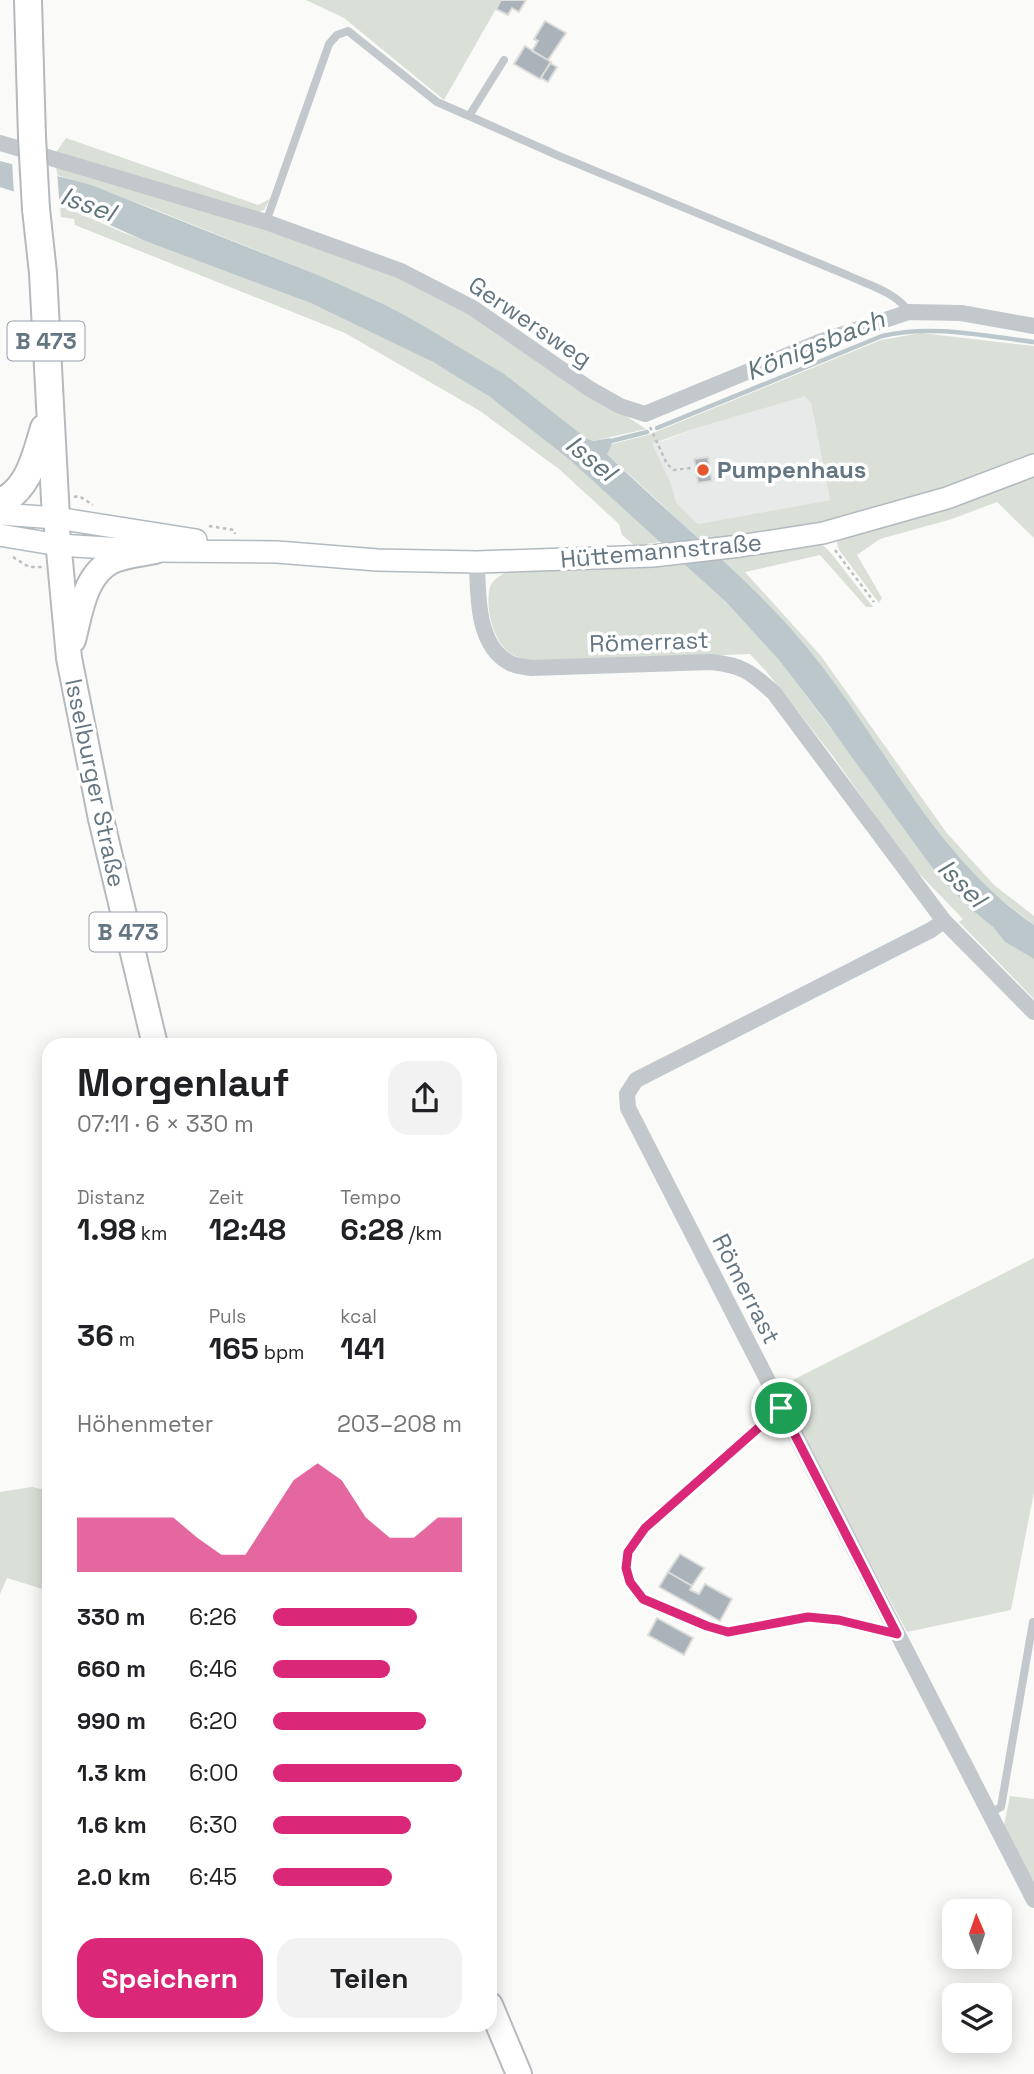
<!DOCTYPE html>
<html lang="de">
<meta charset="utf-8">
<style>
body{margin:0;font-family:"Space Grotesk",sans-serif;background:#f2f2f2;color:#202124;height:100vh;display:flex;flex-direction:column;font-size:26px;white-space:nowrap}
*{box-sizing:border-box;margin:0}
p{font-size:23px;color:#757577}
.icon{flex:none;width:38px;height:38px;fill:none;stroke:currentColor;stroke-width:2;stroke-linecap:round;stroke-linejoin:round}
.map{position:relative;flex:1;overflow:hidden}
.panel{position:absolute;left:42px;top:1038px;width:455px;height:994px;display:flex;flex-direction:column;background:#fff;border-radius:21px;box-shadow:0 4px 18px #0003}
.panel>*{flex:none}
.needle{width:46px;rotate:358deg}
.tools{position:absolute;left:942px;top:1899px;display:grid;gap:14px}
.tools a{display:grid;place-items:center;width:70px;height:70px;border-radius:14px;background:#fff;box-shadow:0 4px 18px #0003;font-size:35px}
.pin{position:absolute;display:grid;place-items:center;width:60px;height:60px;color:#fff;margin:-30px;border:4px solid #fff;border-radius:50%;box-shadow:0 2px 7px #0007}
.round{display:grid;place-items:center;flex:none;width:74px;height:74px;border-radius:21px;background:#f2f2f2}
.overview{display:flex;align-items:center;justify-content:space-between;height:119px;padding:0 35px}
h1{font-size:38px;font-weight:700;line-height:52px}
.metrics{display:grid;grid-template-columns:repeat(3,1fr);gap:10px;height:119px;padding:7px 35px}
.metrics div{display:grid;align-content:center}
.metrics b{font-size:30px;font-weight:700}
.metrics small{font-size:19px;font-weight:400}
.metrics p{font-size:19px}
.chart{height:196px;padding:14px 35px}
.chart p{display:flex;justify-content:space-between}
.chart svg{width:100%;height:126px;margin-top:7px;fill:#db2777;opacity:.7}
.primary-button{display:flex;gap:14px;margin-top:auto;padding:14px 35px}
.primary-button a{flex:1;height:80px;border-radius:21px;background:#db2777;color:#fff;font-size:28px;font-weight:700;line-height:80px;text-align:center}
.primary-button a+a{background:#f2f2f2;color:#202124}
ul{padding:0 35px;list-style:none;font-size:23px}
li{display:grid;grid-template-columns:112px 84px 1fr;align-items:center;height:52px}
li i{height:18px;border-radius:9px;background:#db2777}
.map>svg:first-child{display:block}
.built{fill:#e8e9e9}
.green{fill:#dadfd7;fill-rule:evenodd}
.water{fill:#bbc7cb}
.pier{fill:#fafaf8}
.lines{fill:none;stroke-linecap:round;stroke-linejoin:round}
.stream{stroke:#bbc7cb;stroke-width:4.5}
.building{fill:#aab3b9;stroke:#dcdcda;stroke-width:2}
.secondary-casing{stroke:#b3babf;stroke-width:24}
.primary-casing{stroke:#b5babe;stroke-width:28}
.trunk-casing{stroke:#b4b9bd;stroke-width:30}
.path{stroke:#bbbfc2;stroke-width:2.5;stroke-dasharray:3.5 3.5;stroke-linecap:butt}
.service{stroke:#c3c8cc;stroke-width:8}
.minor{stroke:#c3c8cc;stroke-width:16}
.secondary{stroke:#fff;stroke-width:21}
.primary{stroke:#fff;stroke-width:24}
.trunk{stroke:#fff;stroke-width:26}
.trunk-bridge-casing{stroke:#b4b9bd;stroke-width:30;stroke-linecap:butt}
.trunk-bridge{stroke:#fff;stroke-width:26}
.route-casing{stroke:#fff;stroke-width:14}
.route{stroke:#db2777;stroke-width:9}
.poi-dot{fill:#e4572e;stroke:#fff;stroke-width:2.5}
.labels{text-anchor:middle;stroke-width:7;stroke-linejoin:round;paint-order:stroke}
.shield{fill:#fff;stroke:#939fa8;stroke-width:2}
.shield-label{font-size:23px;font-weight:bold;fill:#657683}
.street-label{font-size:24px;fill:#657683;stroke:#fff}
.poi-label{font-size:24px;font-weight:bold;fill:#657683;stroke:#fff;text-anchor:start}
.water-label{font-size:26px;font-style:italic;fill:#60757c;stroke:#fff}
</style>
<div class="map">
<svg width="1034" height="2074" viewBox="0 0 1034 2074">
<rect width="100%" height="100%" fill="#fafaf8"/>
<path class="built" d="M 805,395 L 811,403 L 830,500 L 698,524 L 676,502 L 670,481 L 651,444 L 666,440 L 690,430 Z"/>
<path class="green" d="M 306,0 L 501,0 L 444,100 L 344,18 Z
M 66,138 L 258,205 L 270,199 L 264,210 L 254,213 L 55,154 Z
M 56,167 L 220,212 L 438,293 L 646,429 L 593,441 L 586,438 L 541,403 L 410,318 L 323,277 L 146,206 L 57,175 Z
M 60,206 C 88,216 115,230 143,240 C 257,278 392,330 491,398 C 552,440 607,492 661,542 L 639,545 L 638,548 L 622,535 L 619,524 L 559,469 L 480,411 L 345,333 L 75,225 L 74,219 L 61,217 Z
M 921,333 L 1034,346 L 1034,455 L 939,491 L 870,511 L 803,526 L 733,538 L 698,538 L 606,453 L 612,444 L 648,435 L 881,340 ZM 805,396 L 811,403 L 830,500 L 698,524 L 676,502 L 670,481 L 652,444 L 690,430 Z
M 1034,476 L 1034,538 L 997,502 L 952,519 L 880,539 L 857,555 L 882,598 L 879,603 L 839,550 L 837,543 L 839,538 Z
M 815,543 L 823,545 L 831,553 L 873,607 L 866,607 L 820,555 L 745,572 L 821,656 L 946,832 L 994,885 L 1034,916 L 1034,925 L 986,888 L 941,839 L 816,660 L 798,637 L 721,560 L 752,556 L 754,553 Z
M 685,564 L 726,602 L 778,659 L 867,776 L 939,877 L 972,910 L 993,927 L 1005,942 L 1034,959 L 1034,999 L 959,922 L 963,919 L 909,863 L 832,755 L 766,671 L 750,654 L 539,662 C 528,660 516,658 507,651 C 492,636 485,608 490,587 C 492,580 500,576 506,572 Z
M 1034,1258 L 1034,1492 L 1011,1610 L 907,1632 L 777,1388 Z
M 32,1487 L 49,1491 L 49,1591 L 7,1578 L 0,1594 L 0,1492 Z
M 1010,1796 L 1034,1799 L 1034,1885 L 1004,1825 Z"/>
<path class="water" d="M 0,161 L 91,185 L 323,277 L 383,304 L 410,318 L 504,374 L 586,438 L 593,441 L 610,438 L 612,444 L 607,454 C 670,516 741,571 799,638 C 880,732 929,853 1034,925 L 1034,959 L 1005,942 L 993,927 L 972,910 L 939,877 L 825,720 L 778,659 L 726,602 L 569,459 L 490,397 L 433,362 L 311,303 L 143,240 L 90,216 L 0,187 Z"/>
<path class="pier" d="M 12,160 L 57,171 L 60,210 L 14,195 Z"/>
<g class="lines">
<path class="stream" d="M 657,428 L 882,336 C 932,324 984,336 1034,342
M 607,442 L 647,432"/>
</g>
<path class="building" d="M 501,0 L 526,0 L 519,12 L 512,8 L 508,15 L 496,9 Z
M 545,21 L 566,33 L 548,60 L 532,51 L 538,41 L 534,39 Z
M 525,46 L 551,62 L 540,79 L 514,64 Z
M 550,63 L 557,67 L 548,82 L 541,78 Z
M 708,457 L 712,481 L 698,483 L 694,459 Z
M 680,1554 L 704,1568 L 692,1586 L 668,1572 Z
M 668,1572 L 692,1586 L 690,1590 L 699,1594 L 705,1584 L 732,1599 L 720,1621 L 659,1587 Z
M 657,1618 L 693,1638 L 684,1655 L 648,1635 Z"/>
<g class="lines">
<g class="secondary-casing">
<path id="secondary" d="M 0,514 L 56,518 L 196,540
M 0,535 L 59,545 L 155,551 L 277,552 L 377,560 L 477,562 L 653,556 L 740,546 L 823,533 L 947,498 L 1034,465"/>
</g>
<g class="primary-casing">
<path id="primary" d="M 56,518 L 69,658 L 101,819 L 155,1045
M 73,640 C 80,614 84,575 112,561 C 125,555 141,554 155,551
M 490,2005 L 519,2074"/>
</g>
<g class="trunk-casing">
<path id="trunk" d="M 28,0 L 32,137
M 36,209 L 43,273 L 56,518
M 0,502 C 29,490 36,454 44,428"/>
</g>
<path class="path" d="M 650,427 L 667,464 L 674,470 L 691,468
M 74,497 L 79,496 L 93,505
M 209,526 L 234,530 L 235,534
M 835,550 L 874,602
M 13,557 L 29,567 L 42,567"/>
<path class="service" d="M 504,60 L 469,116 L 559,156 L 847,275 C 868,285 896,292 909,312
M 266,222 L 329,44 L 337,35 L 348,31 L 437,102 L 469,116
M 781,1408 L 645,1528 L 628,1552 L 627,1568 L 630,1582 L 643,1599 L 707,1626 L 728,1632 L 808,1617 L 839,1620 L 896,1634
M 990,1813 L 1001,1807 L 1033,1622"/>
<path class="minor" d="M 0,143 L 266,222 L 401,271 L 473,308 L 590,389 L 620,406 L 645,414 L 822,341 L 909,312 L 961,313 L 1034,326
M 477,562 C 478,593 476,646 510,663 C 516,666 525,667 531,668 L 711,662 C 742,665 751,672 774,693 L 944,921 L 1034,1012
M 944,921 L 931,930 L 636,1080 L 627,1094 L 628,1108 L 1034,1900"/>
<use href="#secondary" class="secondary"/>
<use href="#primary" class="primary"/>
<use href="#trunk" class="trunk"/>
<g class="trunk-bridge-casing">
<path id="trunk-bridge" d="M 32,137 L 36,209"/>
</g>
<use href="#trunk-bridge" class="trunk-bridge"/>
</g>
<g class="lines">
<g class="route-casing">
<path id="route" d="M 781,1408 L 897,1634 L 839,1620 L 808,1617 L 728,1632 L 707,1626 L 643,1599 L 630,1582 L 626,1568 L 628,1552 L 645,1528 Z"/>
</g>
<use href="#route" class="route"/>
</g>
<circle class="poi-dot" cx="703" cy="470" r="7"/>
<g class="labels">
<g class="shield">
<rect x="7.5" y="321.5" width="77" height="39" rx="5"/>
<rect x="89.5" y="912.5" width="77" height="39" rx="5"/>
</g>
<g class="shield-label">
<text x="46" y="349">B 473</text>
<text x="128" y="940">B 473</text>
</g>
<g class="street-label">
<text transform="translate(530 322) rotate(34)" y="8">Gerwersweg</text>
<text transform="translate(661 551) rotate(-5)" y="8">Hüttemannstraße</text>
<text transform="translate(649 642) rotate(-2)" y="8">Römerrast</text>
<text transform="translate(95 783) rotate(78)" y="8">Isselburger Straße</text>
<text transform="translate(746 1289) rotate(63)" y="8">Römerrast</text>
</g>
<g class="poi-label">
<text x="717" y="478">Pumpenhaus</text>
</g>
<g class="water-label">
<text transform="translate(88 204) rotate(20)" y="9">Issel</text>
<text transform="translate(815 345) rotate(-22)" y="9">Königsbach</text>
<text transform="translate(591 458) rotate(39)" y="9">Issel</text>
<text transform="translate(962 883) rotate(45)" y="9">Issel</text>
</g>
</g>
</svg>
<div class="tools">
<a><svg class="needle" viewBox="-14 -14 28 28"><path d="M0-13l5 13h-10z" fill="#e53935"/><path d="M0 13l5-13h-10z" fill="#757577"/></svg></a>
<a><svg class="icon" aria-label="layers" viewBox="0 0 24 24"><path d="M12 4l9 5-9 5-9-5zM3 14l9 5 9-5"/></svg></a>
</div>
<div class="pin" style="left:781px;top:1408px;background:#1e9e55"><svg class="icon" aria-label="arrive" viewBox="0 0 24 24"><path d="M6 21V4h12l-3 4 3 4H6"/></svg></div>
<section class="panel">
<div class="overview"><div><h1>Morgenlauf</h1><p>07:11 · 6 × 330 m</p></div><a class="round"><svg class="icon" aria-label="share" viewBox="0 0 24 24"><path d="M12 15V3M7 8l5-5 5 5M5 13v7h14v-7"/></svg></a></div>
<div class="metrics">
<div><p>Distanz</p><b>1.98<small> km</small></b></div>
<div><p>Zeit</p><b>12:48</b></div>
<div><p>Tempo</p><b>6:28<small> /km</small></b></div>
</div>
<div class="metrics">
<div><b>36<small> m</small></b></div>
<div><p>Puls</p><b>165<small> bpm</small></b></div>
<div><p>kcal</p><b>141</b></div>
</div>
<div class="chart"><p><span>Höhenmeter</span>203–208 m</p>
<svg viewBox="0 0 160 44" preserveAspectRatio="none"><path d="M0 44V25L10 25L20 25L30 25L40 25L50 32L60 38L70 38L80 25L90 12L100 6L110 12L120 25L130 32L140 32L150 25L160 25V44z"/></svg>
</div>
<ul>
<li><b>330 m</b>6:26<i style="width:76%"></i></li>
<li><b>660 m</b>6:46<i style="width:62%"></i></li>
<li><b>990 m</b>6:20<i style="width:81%"></i></li>
<li><b>1.3 km</b>6:00<i style="width:100%"></i></li>
<li><b>1.6 km</b>6:30<i style="width:73%"></i></li>
<li><b>2.0 km</b>6:45<i style="width:63%"></i></li>
</ul>
<div class="primary-button"><a>Speichern</a><a>Teilen</a></div>
</section>
</div>
